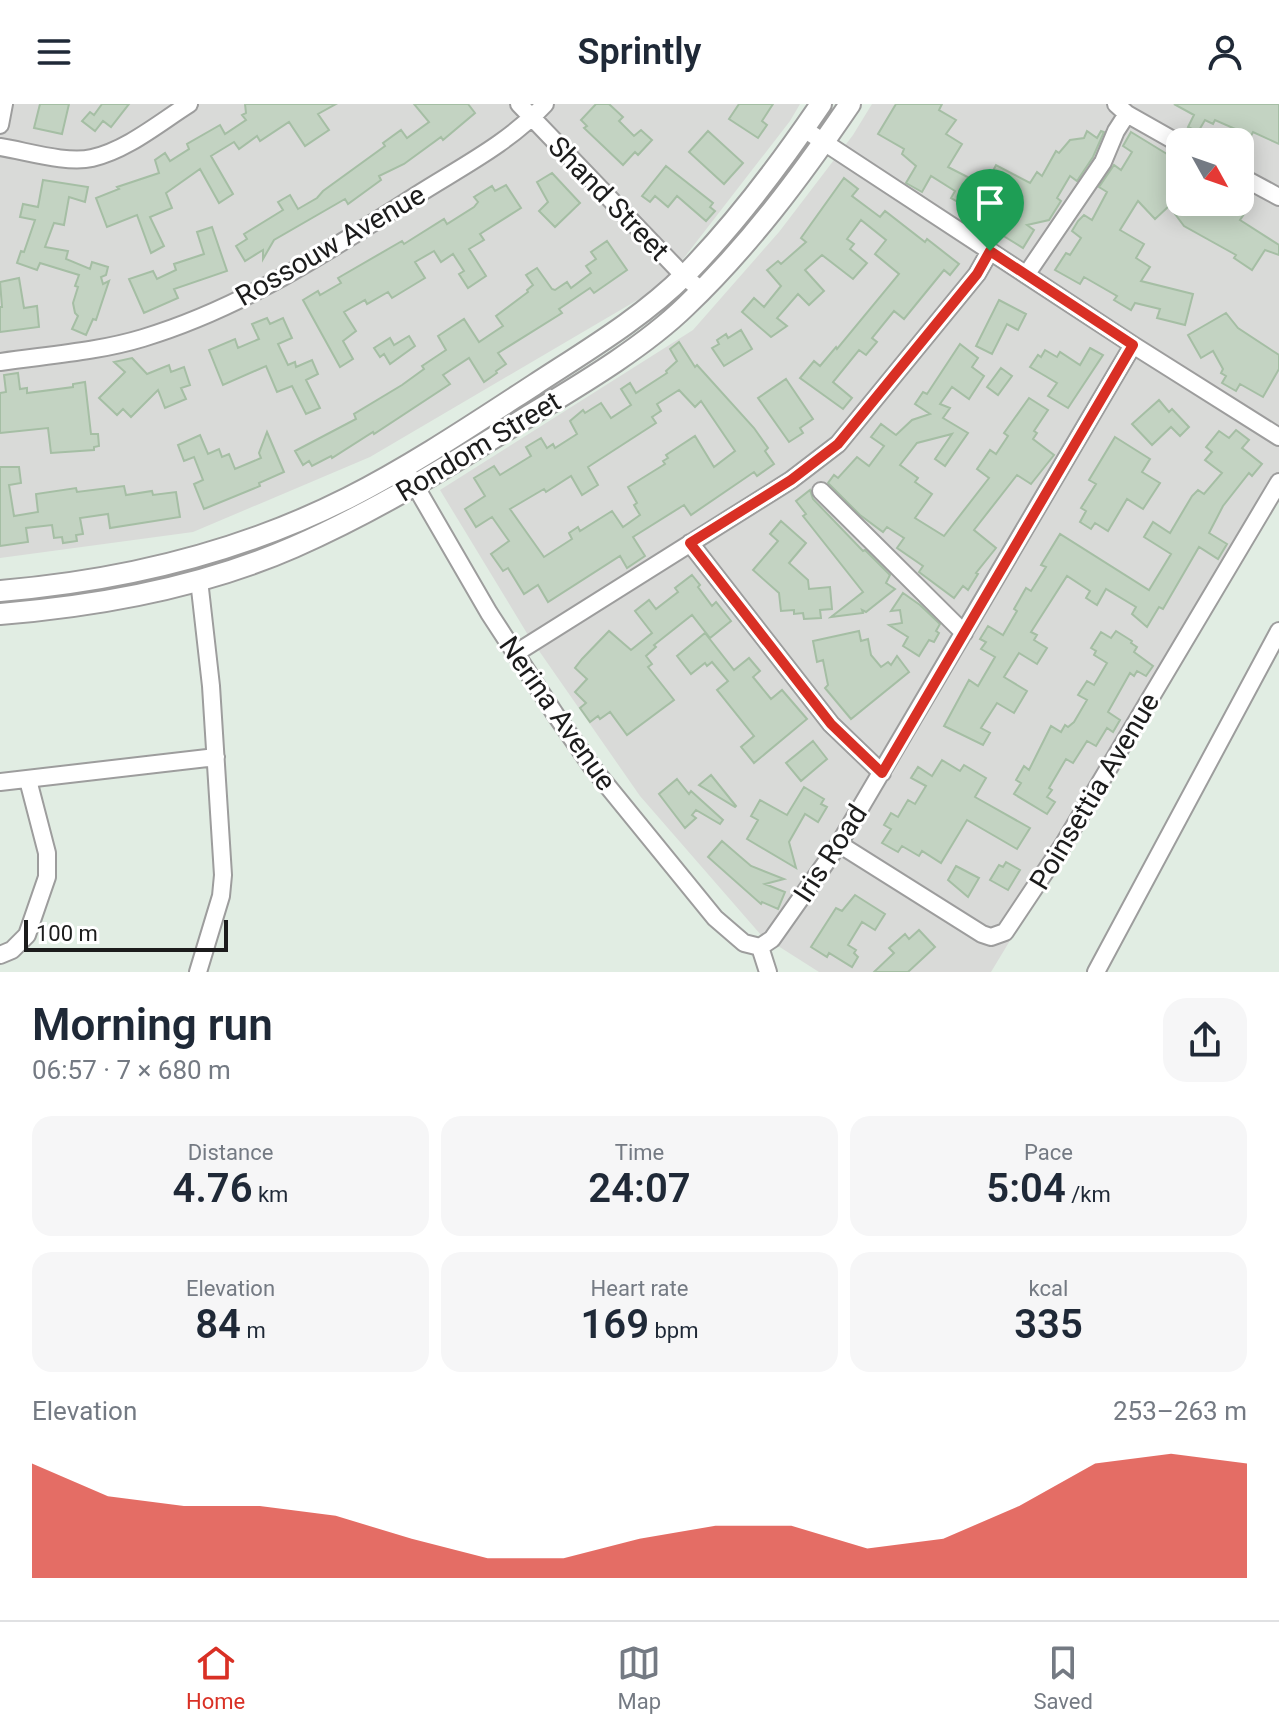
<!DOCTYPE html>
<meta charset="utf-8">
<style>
body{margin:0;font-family:Roboto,sans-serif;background:#f6f6f7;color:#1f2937;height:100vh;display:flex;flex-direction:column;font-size:30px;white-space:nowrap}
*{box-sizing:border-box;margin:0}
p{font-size:26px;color:#747a83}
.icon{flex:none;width:44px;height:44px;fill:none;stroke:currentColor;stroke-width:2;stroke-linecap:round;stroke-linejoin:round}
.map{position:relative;height:868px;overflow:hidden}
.details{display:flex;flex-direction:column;background:#fff;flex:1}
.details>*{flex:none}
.needle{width:52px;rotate:130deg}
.fabs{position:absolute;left:1166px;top:24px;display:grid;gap:16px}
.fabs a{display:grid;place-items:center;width:88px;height:88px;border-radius:16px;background:#fff;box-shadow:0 4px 20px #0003;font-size:40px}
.scale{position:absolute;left:24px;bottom:20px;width:204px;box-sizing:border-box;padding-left:8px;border:4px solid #1c1c1c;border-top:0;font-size:22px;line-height:28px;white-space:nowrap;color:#1c1c1c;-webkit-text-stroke:6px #fff;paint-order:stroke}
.pin{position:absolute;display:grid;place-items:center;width:68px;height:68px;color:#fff;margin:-82px -34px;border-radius:50% 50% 50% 0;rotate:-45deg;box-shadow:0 0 8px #0007}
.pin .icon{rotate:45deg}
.round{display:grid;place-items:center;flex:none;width:84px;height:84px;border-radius:24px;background:#f6f6f7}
.head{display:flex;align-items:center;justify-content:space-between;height:136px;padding:0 32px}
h1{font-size:44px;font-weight:600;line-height:60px}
.figures{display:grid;grid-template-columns:repeat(3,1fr);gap:12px;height:136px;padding:8px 32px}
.figures div{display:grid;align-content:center;border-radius:20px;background:#f6f6f7;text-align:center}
.figures b{font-size:40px;font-weight:600}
.figures small{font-size:22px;font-weight:400}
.figures p{font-size:22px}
.chart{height:224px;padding:16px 32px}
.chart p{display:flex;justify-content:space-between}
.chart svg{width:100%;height:144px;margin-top:8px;fill:#d93025;opacity:.7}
header{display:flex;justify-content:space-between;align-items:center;height:104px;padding:0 32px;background:#fff;font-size:36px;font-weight:600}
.menu{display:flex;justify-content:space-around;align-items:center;height:112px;border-top:2px solid #e0e1e3;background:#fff;font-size:22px;color:#747a83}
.menu a{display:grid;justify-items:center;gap:4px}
.menu .selected{color:#d93025}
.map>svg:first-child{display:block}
.residential{fill:#d9dad8;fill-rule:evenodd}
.building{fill:#c3d3c2;stroke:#a5bea4;stroke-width:2;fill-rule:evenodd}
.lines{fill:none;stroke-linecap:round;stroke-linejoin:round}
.minor-casing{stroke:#9d9d9d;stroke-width:20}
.tertiary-casing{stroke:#9d9d9d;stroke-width:24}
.minor{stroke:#fff;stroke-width:16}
.tertiary{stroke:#fff;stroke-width:20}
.route-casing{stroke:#fff;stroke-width:16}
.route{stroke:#d93025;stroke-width:10}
.labels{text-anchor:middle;stroke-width:6;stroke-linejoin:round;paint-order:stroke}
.street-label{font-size:28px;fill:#1c1c1c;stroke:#fff}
</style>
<header><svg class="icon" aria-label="menu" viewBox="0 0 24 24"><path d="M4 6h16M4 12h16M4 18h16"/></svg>Sprintly<svg class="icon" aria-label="person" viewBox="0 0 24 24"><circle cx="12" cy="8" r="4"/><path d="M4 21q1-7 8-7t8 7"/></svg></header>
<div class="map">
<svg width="1279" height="868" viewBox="0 0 1279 868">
<rect width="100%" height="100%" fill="#e1ede3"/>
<path class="residential" d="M 0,0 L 800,0 L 790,17 L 663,181 L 370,353 L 193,428 L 0,454 Z
M 872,0 L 1279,0 L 1279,390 L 991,868 L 819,868 L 761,831 L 640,692 L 528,531 L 440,386 L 693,226 L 779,128 L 853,31 ZM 1180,38 L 1240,38 L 1240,98 L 1180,98 Z"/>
<path class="building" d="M 40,0 L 69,0 L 62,30 L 34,24 Z
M 102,0 L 129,0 L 111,23 L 103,17 L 95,27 L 82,17 L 90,8 L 94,11 Z
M 245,0 L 336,0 L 318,10 L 329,26 L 305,42 L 289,18 L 260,37 L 257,32 L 239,45 L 234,38 L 211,52 L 233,90 L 219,99 L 200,65 L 166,89 L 172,104 L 150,113 L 164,142 L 151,149 L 137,111 L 107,123 L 96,94 L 119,85 L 117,83 L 159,69 L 155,56 L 165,49 L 170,57 L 189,45 L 187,40 L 220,21 L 225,30 L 246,16 L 242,11 L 246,9 Z
M 414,0 L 468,0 L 475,9 L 443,36 L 441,33 L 404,60 L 379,72 L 381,76 L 348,100 L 345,95 L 274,136 L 263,155 L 263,146 L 245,157 L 236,142 L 247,135 L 244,130 L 283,106 L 278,98 L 290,91 L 298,105 L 317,94 L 323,87 L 385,42 L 383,39 L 401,26 L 407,34 L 429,18 Z
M 596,0 L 609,0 L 623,13 L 619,17 L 634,32 L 641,26 L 652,36 L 638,51 L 635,48 L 623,61 L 584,24 L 587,22 L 581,16 Z
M 739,0 L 773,0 L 762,17 L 767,21 L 758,34 L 729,15 Z
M 896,0 L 942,0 L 939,6 L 956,16 L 946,30 L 962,40 L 948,63 L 985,82 L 996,61 L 1030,79 L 1037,68 L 1042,72 L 1056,47 L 1059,49 L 1070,36 L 1084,34 L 1087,27 L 1097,34 L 1101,27 L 1104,28 L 1093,53 L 1077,77 L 1070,72 L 1057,94 L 1061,97 L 1049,116 L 1027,121 L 1034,126 L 1023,144 L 997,128 L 1012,104 L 983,112 L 951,94 L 955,87 L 931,72 L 922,88 L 906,79 L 916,62 L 902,50 L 904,45 L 878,30 Z
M 1174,0 L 1279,0 L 1279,40 L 1253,28 L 1251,32 L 1215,16 L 1213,20 L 1205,16 L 1198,28 L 1188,23 L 1194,11 Z
M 708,27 L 743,59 L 724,80 L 689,48 Z
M 1131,28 L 1180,58 L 1180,98 L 1223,98 L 1244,110 L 1240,116 L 1279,141 L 1279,151 L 1265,146 L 1252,166 L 1234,154 L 1236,151 L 1184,122 L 1169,102 L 1155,115 L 1138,97 L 1120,126 L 1144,140 L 1136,154 L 1150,163 L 1141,177 L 1193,190 L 1185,221 L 1157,214 L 1160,205 L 1135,199 L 1131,206 L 1114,196 L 1117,192 L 1084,173 L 1080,180 L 1055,166 L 1066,149 L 1070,151 L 1081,134 L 1072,127 L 1078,117 L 1084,111 L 1092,116 L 1107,88 L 1099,83 L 1114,61 L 1121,66 L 1132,48 L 1123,42 Z
M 666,62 L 713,99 L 710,103 L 715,107 L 706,117 L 677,92 L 668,103 L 655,92 L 650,98 L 642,92 Z
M 552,69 L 580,99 L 555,123 L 539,107 L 548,98 L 537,78 Z
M 844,74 L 858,85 L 852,92 L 880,113 L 885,107 L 925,138 L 927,135 L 959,160 L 950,171 L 944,166 L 904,215 L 894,207 L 872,234 L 877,238 L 866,251 L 859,246 L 833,278 L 852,294 L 843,305 L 800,274 L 814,257 L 820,262 L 836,243 L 837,245 L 899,170 L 875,150 L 886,136 L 861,116 L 847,135 L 854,140 L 850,145 L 867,159 L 853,175 L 822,151 L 805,166 L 824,187 L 809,201 L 798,190 L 777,214 L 787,222 L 771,233 L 742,208 L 754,194 L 764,203 L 781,182 L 767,166 L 778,157 L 781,160 L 806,138 L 801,134 Z
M 43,76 L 88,83 L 85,98 L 69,93 L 64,121 L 54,119 L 45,143 L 68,147 L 66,155 L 90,165 L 92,158 L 108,163 L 106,171 L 101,173 L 103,180 L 109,177 L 96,216 L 93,215 L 86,231 L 72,225 L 78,212 L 75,209 L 73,199 L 78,183 L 75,182 L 79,171 L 40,159 L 37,166 L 17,159 L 21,147 L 24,148 L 35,116 L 20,113 L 23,100 L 38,103 Z
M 506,81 L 521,104 L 480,130 L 484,136 L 469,145 L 486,172 L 468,184 L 459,170 L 464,167 L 453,150 L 441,158 L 434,147 L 415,158 L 425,174 L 392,194 L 388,188 L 367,200 L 365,196 L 344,208 L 356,227 L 343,237 L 353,255 L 340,263 L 303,196 L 318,187 L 320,191 L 341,179 L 338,174 L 402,137 L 404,140 L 444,115 L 447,120 L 474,103 L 478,98 L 474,93 L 492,82 L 495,87 Z
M 212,123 L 227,167 L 174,185 L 178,194 L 144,209 L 129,175 L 153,167 L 157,175 L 176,166 L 174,160 L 204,150 L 197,128 Z
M 607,137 L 627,166 L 594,189 L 590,184 L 559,205 L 562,209 L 498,249 L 506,260 L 496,267 L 497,269 L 484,278 L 469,254 L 443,271 L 450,280 L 374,330 L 373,328 L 332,354 L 331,352 L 312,362 L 309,357 L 303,361 L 295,347 L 356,315 L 354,310 L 402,281 L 424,265 L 422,262 L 446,246 L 438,232 L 464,215 L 479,238 L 503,222 L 496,212 L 528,188 L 527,186 L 533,181 L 526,171 L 537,164 L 552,185 L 555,186 L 567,178 L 571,184 L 591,169 L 586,162 L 596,155 L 591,148 Z
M 19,174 L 24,204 L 37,202 L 39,223 L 0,228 L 0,203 L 2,203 L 0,178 Z
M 999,196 L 1026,210 L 1018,226 L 1007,220 L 992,250 L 976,242 Z
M 1226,209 L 1238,224 L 1279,251 L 1279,265 L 1263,293 L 1240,280 L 1236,287 L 1222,279 L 1226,272 L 1221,269 L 1223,265 L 1213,247 L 1201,254 L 1188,231 Z
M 267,214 L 270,220 L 283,214 L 292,234 L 278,240 L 288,261 L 295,258 L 296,263 L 312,256 L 318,270 L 306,276 L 320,304 L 306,310 L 292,282 L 277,288 L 266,262 L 223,281 L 209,246 L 235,235 L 238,244 L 259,235 L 252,220 Z
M 741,226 L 752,245 L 724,262 L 712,244 L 719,240 L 717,236 L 726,230 L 728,234 Z
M 409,232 L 415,242 L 390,260 L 384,250 L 380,253 L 374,244 L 390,234 L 394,241 Z
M 679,238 L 695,263 L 697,261 L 754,324 L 768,344 L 765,347 L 774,360 L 757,372 L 754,368 L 691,411 L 684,401 L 633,433 L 645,452 L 627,464 L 620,452 L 548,498 L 538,481 L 524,490 L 508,464 L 503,467 L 491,450 L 509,437 L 492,413 L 476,423 L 465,405 L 485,392 L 474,374 L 494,362 L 500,371 L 531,352 L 526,343 L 541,334 L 547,344 L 553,340 L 555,344 L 577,330 L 570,317 L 583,306 L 585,309 L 601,299 L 611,314 L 631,301 L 621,285 L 630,279 L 636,289 L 667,269 L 666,267 L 677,257 L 670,245 ZM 679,286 L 695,303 L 701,297 L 735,347 L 714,363 L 695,332 L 666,351 L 668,354 L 663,357 L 665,360 L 628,383 L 637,399 L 634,401 L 640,411 L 623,423 L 612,407 L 580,427 L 578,423 L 569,429 L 572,435 L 544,453 L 510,405 L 544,385 L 546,388 L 571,372 L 582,391 L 598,381 L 588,363 L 656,319 L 652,313 L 661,307 L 657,300 Z
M 960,240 L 978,254 L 972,263 L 984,272 L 969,295 L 952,283 L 940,300 L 950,304 L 943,314 L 968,329 L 945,362 L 935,355 L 952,330 L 917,339 L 900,361 L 918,374 L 915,378 L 932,390 L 915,414 L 944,432 L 989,374 L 977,365 L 990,346 L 996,350 L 1008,332 L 1004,329 L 1029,294 L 1048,306 L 1034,327 L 1037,329 L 1033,335 L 1054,351 L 1031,380 L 1017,371 L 974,426 L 996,444 L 976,469 L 978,470 L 968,486 L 963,482 L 954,494 L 919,468 L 923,462 L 897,444 L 904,434 L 887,423 L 883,428 L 860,411 L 828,379 L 834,371 L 838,374 L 857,353 L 869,362 L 884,342 L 871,333 L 881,320 L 896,331 L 912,316 L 930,310 L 915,300 L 923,288 L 927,290 Z
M 1090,244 L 1103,251 L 1068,304 L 1048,292 L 1057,279 L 1030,263 L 1038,251 L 1041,253 L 1045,246 L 1057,253 L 1060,248 L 1080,261 Z
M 132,254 L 147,270 L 169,261 L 171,268 L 184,263 L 190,281 L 181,284 L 186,295 L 165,304 L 158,286 L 131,313 L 123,305 L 117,311 L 99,294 L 125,268 L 114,258 Z
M 1001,264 L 1012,272 L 998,291 L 987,283 Z
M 18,269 L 20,285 L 27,284 L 27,289 L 73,283 L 73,280 L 85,278 L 91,330 L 98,330 L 99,342 L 94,343 L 94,346 L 51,349 L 48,324 L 0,329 L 0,289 L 6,288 L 4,271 Z
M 786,275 L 813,315 L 800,324 L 803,329 L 789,338 L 758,294 Z
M 1159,296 L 1169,308 L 1172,305 L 1189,323 L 1180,332 L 1171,323 L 1152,341 L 1132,320 Z
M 1236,326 L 1249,336 L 1242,344 L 1262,360 L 1252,372 L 1249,369 L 1223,402 L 1209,429 L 1227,440 L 1218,455 L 1199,443 L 1163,505 L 1159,503 L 1147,523 L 1132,510 L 1136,503 L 1106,485 L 1097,501 L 1086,494 L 1090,487 L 1067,472 L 1031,528 L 1037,531 L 1034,536 L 1047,544 L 1037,560 L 1019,549 L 1004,573 L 1027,587 L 1014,609 L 997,599 L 981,624 L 990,629 L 983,641 L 944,622 L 969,576 L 978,582 L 995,553 L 981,545 L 986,538 L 980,535 L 988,522 L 1003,531 L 1017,507 L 1014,505 L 1026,484 L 1031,487 L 1046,463 L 1041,461 L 1060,430 L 1149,486 L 1171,450 L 1144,433 L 1153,418 L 1170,429 L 1192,392 L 1198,386 L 1204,390 L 1222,369 L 1205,356 L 1212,348 L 1206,343 L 1219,327 L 1229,334 Z
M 267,328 L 284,368 L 259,379 L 260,382 L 204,405 L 194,380 L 203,376 L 194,353 L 184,357 L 178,341 L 200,331 L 208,350 L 219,345 L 222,353 L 229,350 L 235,365 L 261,354 L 259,349 Z
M 1115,333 L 1150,355 L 1142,368 L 1160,379 L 1143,405 L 1127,395 L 1108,427 L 1095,419 L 1091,425 L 1080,418 L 1086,407 L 1081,404 L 1096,380 L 1089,376 Z
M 0,363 L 19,363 L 21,379 L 9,381 L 14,412 L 38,408 L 36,390 L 76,384 L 77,388 L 124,382 L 126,391 L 152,387 L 153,391 L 176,388 L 180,413 L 110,424 L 108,410 L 80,414 L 83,430 L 76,431 L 77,437 L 63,439 L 62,433 L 54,434 L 52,421 L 26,424 L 28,438 L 0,442 Z
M 810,386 L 813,395 L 863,447 L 865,446 L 890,471 L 886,479 L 895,485 L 866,508 L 862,506 L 863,509 L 831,513 L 863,488 L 803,412 L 806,410 L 796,397 Z
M 781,417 L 806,439 L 789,459 L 808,476 L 809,485 L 830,483 L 832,505 L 820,506 L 821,514 L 804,515 L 803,509 L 794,510 L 794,506 L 781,507 L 779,489 L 753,466 L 778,437 L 770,430 Z
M 692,471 L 700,481 L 698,483 L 712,502 L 716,498 L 731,517 L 710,534 L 692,511 L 654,541 L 656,543 L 646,552 L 652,560 L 648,563 L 674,596 L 627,631 L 610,608 L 600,615 L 598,612 L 590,618 L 580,604 L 586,599 L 575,588 L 587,575 L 575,564 L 582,555 L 609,527 L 631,546 L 652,529 L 635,507 L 649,496 L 656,505 L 678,488 L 675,484 Z
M 903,489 L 920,501 L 940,520 L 936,527 L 939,529 L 934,538 L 929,536 L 919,552 L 903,542 L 908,533 L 889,521 L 902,519 L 900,506 L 891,507 Z
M 859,527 L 861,537 L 868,535 L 871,551 L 881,563 L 888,558 L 891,561 L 897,552 L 909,568 L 851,615 L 825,584 L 828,581 L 823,556 L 817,558 L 813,537 Z
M 1116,527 L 1132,537 L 1131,539 L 1137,543 L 1134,548 L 1153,562 L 1146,572 L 1137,567 L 1134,572 L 1130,569 L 1108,608 L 1120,616 L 1113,628 L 1107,624 L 1096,642 L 1087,637 L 1073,659 L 1066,655 L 1049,684 L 1052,686 L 1047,693 L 1055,698 L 1047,710 L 1014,690 L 1021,679 L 1016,676 L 1024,662 L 1029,666 L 1051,622 L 1061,628 L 1065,621 L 1068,623 L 1074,618 L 1087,596 L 1078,591 L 1087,577 L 1094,581 L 1107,559 L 1094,551 L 1096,547 L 1091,544 L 1101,528 L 1111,534 Z
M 705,529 L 734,566 L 749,554 L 760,567 L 753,573 L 771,595 L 782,586 L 807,615 L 754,659 L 741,643 L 754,632 L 717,586 L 728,577 L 712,558 L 707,562 L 705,559 L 691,570 L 677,552 Z
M 813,637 L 827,655 L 801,677 L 786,659 Z
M 942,656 L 960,667 L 964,661 L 986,674 L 975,693 L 1030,724 L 1017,745 L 967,716 L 941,759 L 922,747 L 919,752 L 902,742 L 898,748 L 882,739 L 891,725 L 884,721 L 891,709 L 898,713 L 908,696 L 915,700 L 926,682 L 911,674 L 918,663 L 932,672 Z
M 711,671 L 736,702 L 735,703 L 699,681 Z
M 677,675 L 689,690 L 691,687 L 723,716 L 720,720 L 696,706 L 692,711 L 696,714 L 685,724 L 659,690 Z
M 804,683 L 824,695 L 821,700 L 827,703 L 818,718 L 805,710 L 789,738 L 796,764 L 747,735 L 758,716 L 751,712 L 760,696 L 787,711 Z
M 722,737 L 751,762 L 784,775 L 765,780 L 785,788 L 778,805 L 762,798 L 761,800 L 708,753 Z
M 1006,758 L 1020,766 L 1008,786 L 990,776 L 999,761 L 1003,763 Z
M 956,762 L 979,774 L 968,793 L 948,776 Z
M 855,791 L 885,810 L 875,826 L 862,818 L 848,841 L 856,846 L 854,849 L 858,853 L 852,863 L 829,849 L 827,853 L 811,843 L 836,804 L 842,807 Z
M 919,826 L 935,843 L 908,868 L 874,868 L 894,849 L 889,844 L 905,830 L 909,835 Z"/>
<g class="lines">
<g class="minor-casing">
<path id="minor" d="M 519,0 L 684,172 L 702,187
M 1116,0 L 1127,10 L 1180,40
M 0,21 L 4,0
M 804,25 L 1133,241 L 1279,333
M 0,43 C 26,47 67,60 92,54 C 127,46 159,19 189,0
M 1240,72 L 1279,93
M 1026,171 L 1103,58 L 1116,27 L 1127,10
M 0,258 C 48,251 97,248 143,234 C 243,204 330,146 417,91 C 461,63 509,39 545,0
M 409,371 L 489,509 L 555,610 L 592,663 L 715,814 L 744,839 L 760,843 L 772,835 L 839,740 L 1133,241
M 821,387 L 964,529
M 690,439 L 831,620 L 882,669
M 516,549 L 791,376 L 838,340 L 977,170 L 990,147
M 0,678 L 216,653
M 839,740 L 982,830 L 991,833 L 1005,828 L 1063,741 L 1279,378
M 760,843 L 768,868
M 0,851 L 12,846 L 27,831 L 47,773 L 47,749 L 28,676
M 198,868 L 221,792 L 223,771 L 211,582 L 199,476
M 1096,868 L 1279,527"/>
</g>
<g class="tertiary-casing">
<path id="tertiary" d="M 0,487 C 120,477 241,448 348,394 C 413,361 474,320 534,281 C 586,247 642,214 686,170 C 736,119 781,59 821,0
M 0,510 C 99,502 203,483 294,443 C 376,407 452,360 527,313 C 578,282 643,244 686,202 C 749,142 801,72 850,0"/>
</g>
<use href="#minor" class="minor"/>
<use href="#tertiary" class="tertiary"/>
</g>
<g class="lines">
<g class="route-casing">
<path id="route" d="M 990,147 L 1133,241 L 882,669 L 831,620 L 690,439 L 791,376 L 838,340 L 977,170 Z"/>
</g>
<use href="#route" class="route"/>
</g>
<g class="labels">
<g class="street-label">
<text transform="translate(609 94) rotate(46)" y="10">Shand Street</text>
<text transform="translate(330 141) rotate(-30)" y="10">Rossouw Avenue</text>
<text transform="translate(478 342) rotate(-31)" y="10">Rondom Street</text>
<text transform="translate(558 609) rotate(55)" y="10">Nerina Avenue</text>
<text transform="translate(1094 687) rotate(-59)" y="10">Poinsettia Avenue</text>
<text transform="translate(830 749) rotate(-57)" y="10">Iris Road</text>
</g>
</g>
</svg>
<div class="fabs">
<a><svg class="needle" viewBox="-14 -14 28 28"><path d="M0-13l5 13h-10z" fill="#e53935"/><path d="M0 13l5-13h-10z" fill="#747a83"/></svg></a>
</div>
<div class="scale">100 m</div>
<div class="pin" style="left:990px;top:147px;background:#1e9e55"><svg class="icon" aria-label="arrive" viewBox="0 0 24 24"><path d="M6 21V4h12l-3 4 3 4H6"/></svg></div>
</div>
<section class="details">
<div class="head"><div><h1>Morning run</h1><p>06:57 · 7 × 680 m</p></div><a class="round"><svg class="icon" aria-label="share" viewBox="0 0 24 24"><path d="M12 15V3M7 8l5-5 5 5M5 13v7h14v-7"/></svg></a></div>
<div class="figures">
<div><p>Distance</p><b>4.76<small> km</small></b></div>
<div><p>Time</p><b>24:07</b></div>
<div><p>Pace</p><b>5:04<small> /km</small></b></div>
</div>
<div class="figures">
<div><p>Elevation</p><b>84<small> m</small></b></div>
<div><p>Heart rate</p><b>169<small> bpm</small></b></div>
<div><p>kcal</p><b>335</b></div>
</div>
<div class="chart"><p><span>Elevation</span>253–263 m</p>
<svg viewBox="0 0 160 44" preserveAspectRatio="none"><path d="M0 44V9L10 19L20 22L30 22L40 25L50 32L60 38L70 38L80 32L90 28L100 28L110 35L120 32L130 22L140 9L150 6L160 9V44z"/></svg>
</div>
</section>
<nav class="menu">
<a class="selected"><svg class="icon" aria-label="home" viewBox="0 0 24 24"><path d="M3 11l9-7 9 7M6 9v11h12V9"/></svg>Home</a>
<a><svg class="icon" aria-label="map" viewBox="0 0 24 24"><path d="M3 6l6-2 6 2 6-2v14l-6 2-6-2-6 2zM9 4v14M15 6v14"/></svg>Map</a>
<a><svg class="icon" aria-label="saved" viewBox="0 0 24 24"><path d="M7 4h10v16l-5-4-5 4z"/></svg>Saved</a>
</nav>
